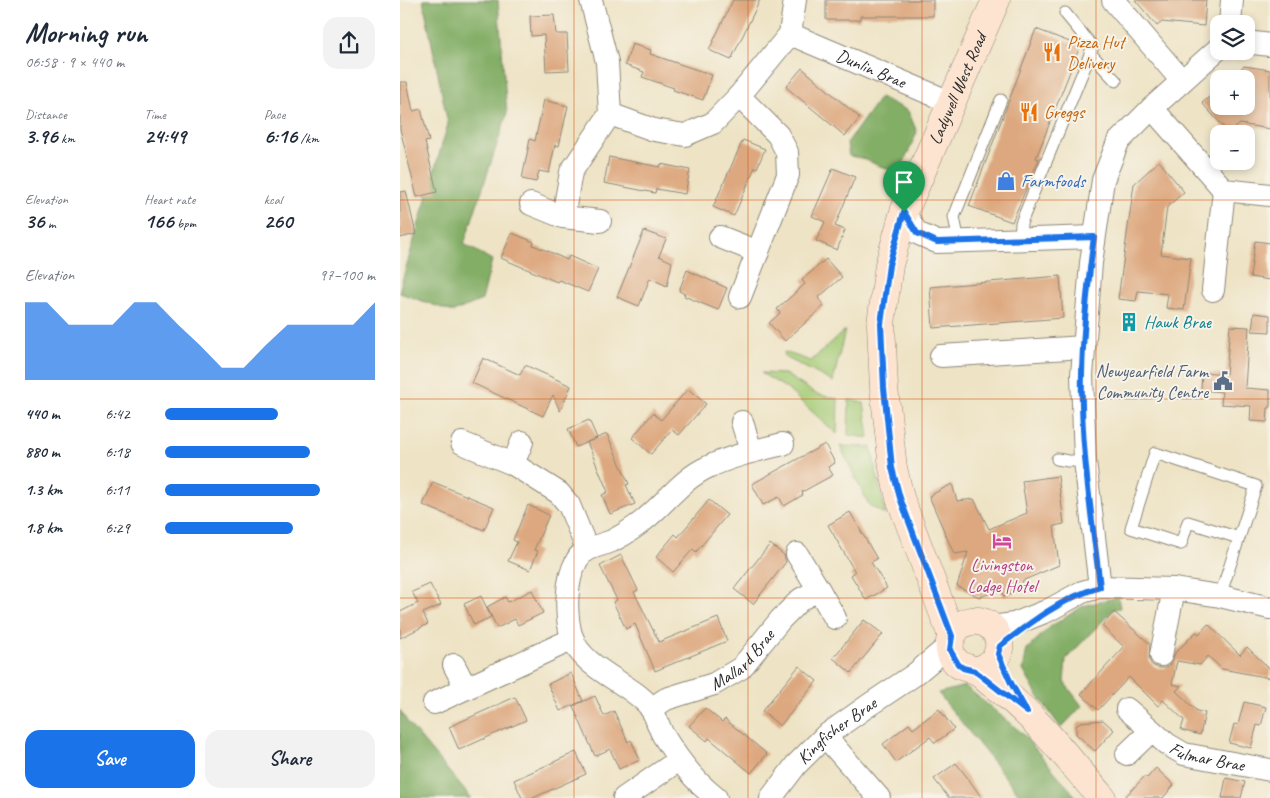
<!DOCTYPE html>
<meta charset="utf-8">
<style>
body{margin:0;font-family:Caveat,sans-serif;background:#f2f2f3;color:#1f2937;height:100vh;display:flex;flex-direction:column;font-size:19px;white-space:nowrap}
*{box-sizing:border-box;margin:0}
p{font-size:16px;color:#747a83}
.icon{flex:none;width:28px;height:28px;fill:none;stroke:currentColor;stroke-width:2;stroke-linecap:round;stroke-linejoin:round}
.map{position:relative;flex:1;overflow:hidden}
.panel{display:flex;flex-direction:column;background:#fff;width:400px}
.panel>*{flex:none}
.tools{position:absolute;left:810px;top:15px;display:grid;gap:10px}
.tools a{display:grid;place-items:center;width:45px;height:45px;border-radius:10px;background:#fff;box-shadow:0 2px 8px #0003;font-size:25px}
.pin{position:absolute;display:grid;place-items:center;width:42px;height:42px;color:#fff;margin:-51px -21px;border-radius:50% 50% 50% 0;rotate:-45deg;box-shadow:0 0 5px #0007}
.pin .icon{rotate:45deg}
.round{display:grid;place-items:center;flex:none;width:52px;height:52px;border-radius:15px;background:#f2f2f3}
.summary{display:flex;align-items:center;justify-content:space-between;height:85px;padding:0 25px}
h1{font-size:28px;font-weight:600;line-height:38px}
.metrics{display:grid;grid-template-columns:repeat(3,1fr);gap:8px;height:85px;padding:5px 25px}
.metrics div{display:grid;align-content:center}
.metrics b{font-size:21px;font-weight:600}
.metrics small{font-size:14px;font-weight:400}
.metrics p{font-size:14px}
.chart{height:140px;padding:10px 25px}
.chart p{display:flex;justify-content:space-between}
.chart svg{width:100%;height:90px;margin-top:5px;fill:#1a73e8;opacity:.7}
.cta{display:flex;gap:10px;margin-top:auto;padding:10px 25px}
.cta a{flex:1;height:58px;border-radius:15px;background:#1a73e8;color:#fff;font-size:20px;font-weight:600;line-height:58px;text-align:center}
.cta a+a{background:#f2f2f3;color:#1f2937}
ul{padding:0 25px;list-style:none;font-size:16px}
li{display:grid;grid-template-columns:80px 60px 1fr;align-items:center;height:38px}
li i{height:12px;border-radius:6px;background:#1a73e8}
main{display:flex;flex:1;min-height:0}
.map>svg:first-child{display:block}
.green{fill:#a4ca75;stroke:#687a50}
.forest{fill:#83ae66;stroke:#576c48}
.building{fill:#dda87f}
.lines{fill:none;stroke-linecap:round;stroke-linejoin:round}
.lane-casing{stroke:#8c8778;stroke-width:13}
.street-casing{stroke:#8c8778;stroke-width:24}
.secondary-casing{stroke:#8c8778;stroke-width:29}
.lane{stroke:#fff;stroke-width:11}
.street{stroke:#fff;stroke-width:22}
.secondary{stroke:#fde4d1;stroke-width:28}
.route-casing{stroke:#fff;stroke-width:10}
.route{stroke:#1a73e8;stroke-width:6}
.grid{fill:none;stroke:#d5540f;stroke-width:1;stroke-opacity:0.55}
.labels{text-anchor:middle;stroke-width:4;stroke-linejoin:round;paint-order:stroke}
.food-label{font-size:18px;fill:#c56008;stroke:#f7f3e8;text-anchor:start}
.street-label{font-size:18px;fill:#2b2b2b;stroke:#f7f3e8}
.shop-label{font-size:18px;fill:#366cbe;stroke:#f7f3e8;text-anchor:start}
.culture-label{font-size:18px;fill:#0d838f;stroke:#f7f3e8;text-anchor:start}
.service-label{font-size:18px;fill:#4e5e75;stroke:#f7f3e8;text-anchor:end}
.hotel-label{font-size:18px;fill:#b23c85;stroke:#f7f3e8}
</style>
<main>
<section class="panel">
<div class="summary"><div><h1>Morning run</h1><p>06:58 · 9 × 440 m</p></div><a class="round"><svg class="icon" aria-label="share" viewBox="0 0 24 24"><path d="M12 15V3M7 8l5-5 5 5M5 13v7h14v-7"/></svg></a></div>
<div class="metrics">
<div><p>Distance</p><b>3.96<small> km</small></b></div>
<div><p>Time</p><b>24:49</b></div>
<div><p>Pace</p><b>6:16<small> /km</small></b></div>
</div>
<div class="metrics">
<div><p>Elevation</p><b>36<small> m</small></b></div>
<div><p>Heart rate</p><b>166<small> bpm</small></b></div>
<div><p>kcal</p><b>260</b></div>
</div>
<div class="chart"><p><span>Elevation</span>97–100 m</p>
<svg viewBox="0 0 160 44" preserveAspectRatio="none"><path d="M0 44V6L10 6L20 17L30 17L40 17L50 6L60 6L70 17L80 27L90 38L100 38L110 27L120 17L130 17L140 17L150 17L160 6V44z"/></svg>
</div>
<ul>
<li><b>440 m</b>6:42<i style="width:54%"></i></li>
<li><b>880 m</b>6:18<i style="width:69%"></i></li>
<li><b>1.3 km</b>6:11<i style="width:74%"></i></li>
<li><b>1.8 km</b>6:29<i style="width:61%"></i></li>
</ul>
<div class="cta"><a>Save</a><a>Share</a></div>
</section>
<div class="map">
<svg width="870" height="798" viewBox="0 0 870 798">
<rect width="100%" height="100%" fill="#f7f3e8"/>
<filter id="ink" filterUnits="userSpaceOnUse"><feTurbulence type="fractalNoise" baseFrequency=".02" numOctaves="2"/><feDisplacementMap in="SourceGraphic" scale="10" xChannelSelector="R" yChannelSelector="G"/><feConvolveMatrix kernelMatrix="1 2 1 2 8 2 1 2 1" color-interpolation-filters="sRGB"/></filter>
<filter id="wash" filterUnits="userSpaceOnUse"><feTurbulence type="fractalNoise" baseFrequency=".0096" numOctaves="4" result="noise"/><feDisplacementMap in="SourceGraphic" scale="20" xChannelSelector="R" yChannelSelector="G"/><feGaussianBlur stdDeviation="1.12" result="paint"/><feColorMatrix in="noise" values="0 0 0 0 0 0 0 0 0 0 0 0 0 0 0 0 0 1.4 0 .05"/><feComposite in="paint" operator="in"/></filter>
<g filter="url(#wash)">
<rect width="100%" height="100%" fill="#eee3c5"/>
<path class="green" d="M 445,330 L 433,382 L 385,357 L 384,352 L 411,361 Z
M 361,373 L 385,374 L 416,394 L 438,399 L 437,434 L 386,388 Z
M 449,400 L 464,403 L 469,438 L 448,435 Z
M 440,446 L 471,447 L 486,515 L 469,505 Z"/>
<path class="forest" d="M 23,0 L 98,0 L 107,114 L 64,244 L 92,260 L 82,300 L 53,312 L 0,293 L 0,288 L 48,124 Z
M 480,97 L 508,111 L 517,132 L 499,174 L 461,158 L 449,156 L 447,143 Z
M 718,597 L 720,608 L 714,609 L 666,659 L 664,682 L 682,706 L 661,728 L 636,693 L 623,670 L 627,649 L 650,627 L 683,606 Z
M 565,686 L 622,733 L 677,798 L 622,798 L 538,693 Z
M 0,710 L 8,723 L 71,798 L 0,798 Z"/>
<g id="blocks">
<path class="building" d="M 333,0 L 360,0 L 331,60 L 309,50 Z
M 426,0 L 533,0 L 533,16 L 460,16 L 460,20 L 426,20 Z
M 735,0 L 806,0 L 804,26 L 762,22 L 757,26 Z
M 154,15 L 156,34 L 167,34 L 169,70 L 146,71 L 144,35 L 131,36 L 130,16 Z
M 636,29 L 680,46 L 636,158 L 639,159 L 612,222 L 569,206 Z
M 232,44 L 251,50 L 250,54 L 312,75 L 303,100 L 273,90 L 274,88 L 242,77 L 244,72 L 225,65 Z
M 844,66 L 870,70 L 870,129 L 840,124 L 829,133 L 802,103 L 819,89 L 819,106 L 846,106 L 846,79 L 830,79 Z
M 402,68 L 460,118 L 445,136 L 386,87 Z
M 0,82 L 7,82 L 13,111 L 21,109 L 29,141 L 25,142 L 37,192 L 17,197 L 0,129 Z
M 144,100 L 168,106 L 159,146 L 155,145 L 149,173 L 139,171 L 136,182 L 122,179 L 130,139 L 135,141 Z
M 343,140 L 365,149 L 357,168 L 355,167 L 334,216 L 313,207 Z
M 209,157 L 260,167 L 261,164 L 290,170 L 285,194 L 256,189 L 255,193 L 204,183 Z
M 759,161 L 784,192 L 767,207 L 761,254 L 791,258 L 784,310 L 766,308 L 768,294 L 738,291 L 736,301 L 718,299 L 734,184 Z
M 433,168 L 455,177 L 435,226 L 445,230 L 437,250 L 416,241 L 425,222 L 412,216 Z
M 6,191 L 16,234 L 0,238 L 0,192 Z
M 244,231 L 266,239 L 259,256 L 272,262 L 267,286 L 250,278 L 239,306 L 217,297 Z
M 112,233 L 134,242 L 133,245 L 150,252 L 167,260 L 169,256 L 198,269 L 188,292 L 159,280 L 157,282 L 101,258 Z
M 855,241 L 870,243 L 870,280 L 850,277 Z
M 426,259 L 442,277 L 418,298 L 424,306 L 385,341 L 369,323 L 380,313 L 377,309 L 405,284 L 402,280 Z
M 287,270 L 327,288 L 318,310 L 284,296 L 285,294 L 279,291 Z
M 660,276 L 663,318 L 533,328 L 530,287 Z
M 854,313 L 870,315 L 870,332 L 852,331 Z
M 830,326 L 849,327 L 845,388 L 870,390 L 870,408 L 868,408 L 867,422 L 850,421 L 851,406 L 821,404 L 822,392 L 801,390 L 802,372 L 826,374 Z
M 83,358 L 120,375 L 125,365 L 171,386 L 160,411 L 153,395 L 143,416 L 72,383 Z
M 288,389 L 306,404 L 279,435 L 272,430 L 251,454 L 232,438 L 253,413 L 261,420 Z
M 189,420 L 197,438 L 176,447 L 168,429 Z
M 207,434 L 229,484 L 226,485 L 235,504 L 210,514 L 202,495 L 208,492 L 187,442 Z
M 425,444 L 435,463 L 428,467 L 433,475 L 402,492 L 403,495 L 384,506 L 379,497 L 363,505 L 352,484 Z
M 658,476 L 664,524 L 654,526 L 659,565 L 622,581 L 624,588 L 604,597 L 601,590 L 579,597 L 557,586 L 568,552 L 554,554 L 529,496 L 552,484 L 557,501 L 574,499 L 589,529 L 627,513 L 622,481 Z
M 33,482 L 94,507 L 84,530 L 23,505 Z
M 309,500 L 327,515 L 296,552 L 293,549 L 273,572 L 256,557 L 275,534 L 278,537 Z
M 128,505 L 149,515 L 134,550 L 138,551 L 130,570 L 108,561 L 117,542 L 113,540 Z
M 450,512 L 477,559 L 471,562 L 487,588 L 466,600 L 451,575 L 455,572 L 428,525 Z
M 370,544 L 384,555 L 386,562 L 353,604 L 334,589 Z
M 221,555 L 238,590 L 234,592 L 259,642 L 318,618 L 327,641 L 255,671 L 235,624 L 226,629 L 213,602 L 217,600 L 200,566 Z
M 30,584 L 41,605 L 23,613 L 28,624 L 0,638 L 0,612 L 18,603 L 12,592 Z
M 132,590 L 143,613 L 118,625 L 115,619 L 97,628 L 87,607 L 105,597 L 108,602 Z
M 81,596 L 91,617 L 74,625 L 64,604 Z
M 714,612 L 750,644 L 749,660 L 752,665 L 758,668 L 765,668 L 771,664 L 775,653 L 796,632 L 799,634 L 808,624 L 840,655 L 847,647 L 870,669 L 870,678 L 822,669 L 808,656 L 800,665 L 777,661 L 772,684 L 781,686 L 776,691 L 797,711 L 805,713 L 800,735 L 781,730 L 784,720 L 763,700 L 758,706 L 729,677 L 698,710 L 681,694 L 724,647 L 702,626 Z
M 464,620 L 483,634 L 451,673 L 433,658 Z
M 399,666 L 417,681 L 380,726 L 362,711 Z
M 171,673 L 183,701 L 160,711 L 148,684 Z
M 195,696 L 204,716 L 214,711 L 228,742 L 231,740 L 240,760 L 219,769 L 210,749 L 195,756 L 173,706 Z
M 115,697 L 126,720 L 59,750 L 49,727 Z
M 844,702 L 866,707 L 861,726 L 857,725 L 851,748 L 829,743 L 834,724 L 838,725 Z
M 305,708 L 322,722 L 325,719 L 367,754 L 351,773 L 309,738 L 307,741 L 289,726 Z
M 539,709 L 554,729 L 535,743 L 530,737 L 496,762 L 483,744 L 509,724 L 513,729 Z
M 703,720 L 714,730 L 695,751 L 676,734 L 676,726 L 680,722 Z
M 176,752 L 186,774 L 133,798 L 122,798 L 114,780 Z
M 556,763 L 567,777 L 582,798 L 549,798 L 534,779 Z
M 756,768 L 774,785 L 763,798 L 724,798 L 745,776 L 747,778 Z
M 826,778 L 845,782 L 841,798 L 822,798 Z"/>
</g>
</g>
<g filter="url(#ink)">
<use href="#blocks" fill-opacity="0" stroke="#8c8778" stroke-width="1"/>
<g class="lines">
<g class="lane-casing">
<path id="lane" d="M 690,53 L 716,81
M 620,240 L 621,223 L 693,47 L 665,13
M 559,242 L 554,217 L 601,100
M 657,459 L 668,461 L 685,461
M 820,596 L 856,486 L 755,453 L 731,528 L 781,544 L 788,522 L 839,538"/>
</g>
<g class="street-casing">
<g id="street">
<path d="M 191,0 L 207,62 L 210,114"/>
<path d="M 713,0 L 782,81"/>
<path d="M 830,24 L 832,0"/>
<path id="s1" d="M 390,34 L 550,102"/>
<path d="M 846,42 L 870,45"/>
<path d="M 339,96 L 378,135 L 387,152 L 388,175 L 340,297"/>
<path d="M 752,108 L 824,190 L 870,195"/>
<path d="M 131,204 L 163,217 L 200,221"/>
<path d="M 504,212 L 517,233 L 537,242 L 694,237"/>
<path d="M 163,217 L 171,172 L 210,114 L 254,130 L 285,135 L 313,123 L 339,96 L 390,34 L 395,0"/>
<path d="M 320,237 L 358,252"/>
<path d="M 813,290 L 824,190"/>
<path d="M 541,356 L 684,347"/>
<path d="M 342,422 L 351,451"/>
<path d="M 62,443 L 113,464 L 159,493 L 169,505 L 187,549"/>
<path d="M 113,464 L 122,442"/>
<path d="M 700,587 L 685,461 L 682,375 L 691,263 L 703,180 L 718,142 L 752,108 L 819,48"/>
<path d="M 419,590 L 435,618"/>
<path d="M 591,627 L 614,624 L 647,611 L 682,592 L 700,587 L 774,589 L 820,596 L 870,608"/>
<path d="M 761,655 L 774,589"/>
<path d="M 54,665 L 66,688"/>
<path d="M 34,703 L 173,639"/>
<path id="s2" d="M 251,709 L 266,699 L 314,684 L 341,668 L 381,619 L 401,599 L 419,590 L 397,554"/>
<path id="s3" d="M 727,709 L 767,744 L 784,754 L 870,770"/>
<path d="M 425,736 L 479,798"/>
<path d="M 727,754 L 751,731"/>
<path d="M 224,798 L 279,760"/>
<path d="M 316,798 C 294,781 277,758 263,735 C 258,726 256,715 250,707 C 231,683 183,669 172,638 C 165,615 165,581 177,560 C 184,547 200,546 212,541 C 220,537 228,532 235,527 C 261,510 279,480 308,467 C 332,456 358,450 383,444"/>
<path id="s4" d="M 371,798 L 396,765 L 425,736 L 469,705 L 514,675 L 550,645"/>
</g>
</g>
<g class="secondary-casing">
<g id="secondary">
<path id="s5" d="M 552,636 L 500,498 L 493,468 L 484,388 L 481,324 L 489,265 L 504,212 L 596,0"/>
<path d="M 575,671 C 613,662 602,618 572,621 C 554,623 544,643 553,658 C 559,668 567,667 576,671 C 582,674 588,681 594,685 C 636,716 668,759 702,798"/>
</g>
</g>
<use href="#lane" class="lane"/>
<use href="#street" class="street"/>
<use href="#secondary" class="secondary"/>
</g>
</g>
<g class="lines" filter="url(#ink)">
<g class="route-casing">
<path id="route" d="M 504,212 L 517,233 L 537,242 L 694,237 C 688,282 683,328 682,374 C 680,445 692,516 700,587 C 662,598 631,622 600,646 L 598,654 L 611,683 L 627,712 L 575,671 L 563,668 L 558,664 L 550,650 L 552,636 L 500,498 L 492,468 L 484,388 L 481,324 L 489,265 Z"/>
</g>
<use href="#route" class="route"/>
</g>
<path class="grid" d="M 174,0 L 174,798M 348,0 L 348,798M 522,0 L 522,798M 696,0 L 696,798M 0,200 L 870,200M 0,399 L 870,399M 0,598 L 870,598"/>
<defs>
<g id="restaurant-bare" transform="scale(1.5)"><path d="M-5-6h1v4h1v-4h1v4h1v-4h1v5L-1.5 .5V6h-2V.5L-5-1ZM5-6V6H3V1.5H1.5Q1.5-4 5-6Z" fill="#e8710a" stroke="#f7f3e8" stroke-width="2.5" paint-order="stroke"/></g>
<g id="shop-bare" transform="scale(1.5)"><path d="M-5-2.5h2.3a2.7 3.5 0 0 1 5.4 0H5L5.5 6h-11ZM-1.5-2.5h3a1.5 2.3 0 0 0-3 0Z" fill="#3f7fe0" stroke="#f7f3e8" stroke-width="2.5" paint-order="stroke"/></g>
<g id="building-bare" transform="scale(1.5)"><path d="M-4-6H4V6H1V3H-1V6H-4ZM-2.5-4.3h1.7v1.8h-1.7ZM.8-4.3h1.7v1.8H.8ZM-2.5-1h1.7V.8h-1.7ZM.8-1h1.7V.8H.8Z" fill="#0f9aa8" stroke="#f7f3e8" stroke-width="2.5" paint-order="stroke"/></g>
<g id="civic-bare" transform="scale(1.5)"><path d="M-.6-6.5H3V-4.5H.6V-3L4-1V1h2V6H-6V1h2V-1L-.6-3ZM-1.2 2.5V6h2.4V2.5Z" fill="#5c6f8a" stroke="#f7f3e8" stroke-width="2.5" paint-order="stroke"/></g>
<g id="hotel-bare" transform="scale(1.5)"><path d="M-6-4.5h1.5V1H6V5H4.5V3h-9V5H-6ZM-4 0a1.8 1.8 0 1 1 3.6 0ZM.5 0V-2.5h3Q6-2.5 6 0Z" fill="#d1479c" stroke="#f7f3e8" stroke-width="2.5" paint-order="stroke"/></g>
</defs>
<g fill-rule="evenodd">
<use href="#restaurant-bare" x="652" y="52"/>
<use href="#restaurant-bare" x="629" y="112"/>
<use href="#shop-bare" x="606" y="181"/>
<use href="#building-bare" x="729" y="322"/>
<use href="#civic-bare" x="823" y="381"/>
<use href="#hotel-bare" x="602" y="541"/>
</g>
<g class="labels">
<g class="food-label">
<text x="667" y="48">Pizza Hut<tspan x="667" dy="21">Delivery</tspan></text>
<text x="644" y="118">Greggs</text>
</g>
<g class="street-label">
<text dy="6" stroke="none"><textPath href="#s1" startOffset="88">Dunlin Brae</textPath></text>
<text dy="6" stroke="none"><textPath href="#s5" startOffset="572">Ladywell West Road</textPath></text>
<text dy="6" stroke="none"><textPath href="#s2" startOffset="106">Mallard Brae</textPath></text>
<text dy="6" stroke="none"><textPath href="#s4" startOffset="95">Kingfisher Brae</textPath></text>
<text dy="6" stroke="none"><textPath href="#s3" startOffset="96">Fulmar Brae</textPath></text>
</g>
<g class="shop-label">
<text x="621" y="187">Farmfoods</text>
</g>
<g class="culture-label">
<text x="744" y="328">Hawk Brae</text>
</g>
<g class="service-label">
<text x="808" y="377">Newyearfield Farm<tspan x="808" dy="21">Community Centre</tspan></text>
</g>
<g class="hotel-label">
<text x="602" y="571">Livingston<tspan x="602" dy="21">Lodge Hotel</tspan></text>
</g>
</g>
</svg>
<div class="tools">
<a><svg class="icon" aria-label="layers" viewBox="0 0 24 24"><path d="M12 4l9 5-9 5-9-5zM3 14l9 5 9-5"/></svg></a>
<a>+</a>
<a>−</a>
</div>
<div class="pin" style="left:504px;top:212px;background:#1e9e55"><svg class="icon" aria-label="arrive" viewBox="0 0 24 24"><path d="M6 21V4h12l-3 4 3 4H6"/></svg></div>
</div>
</main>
